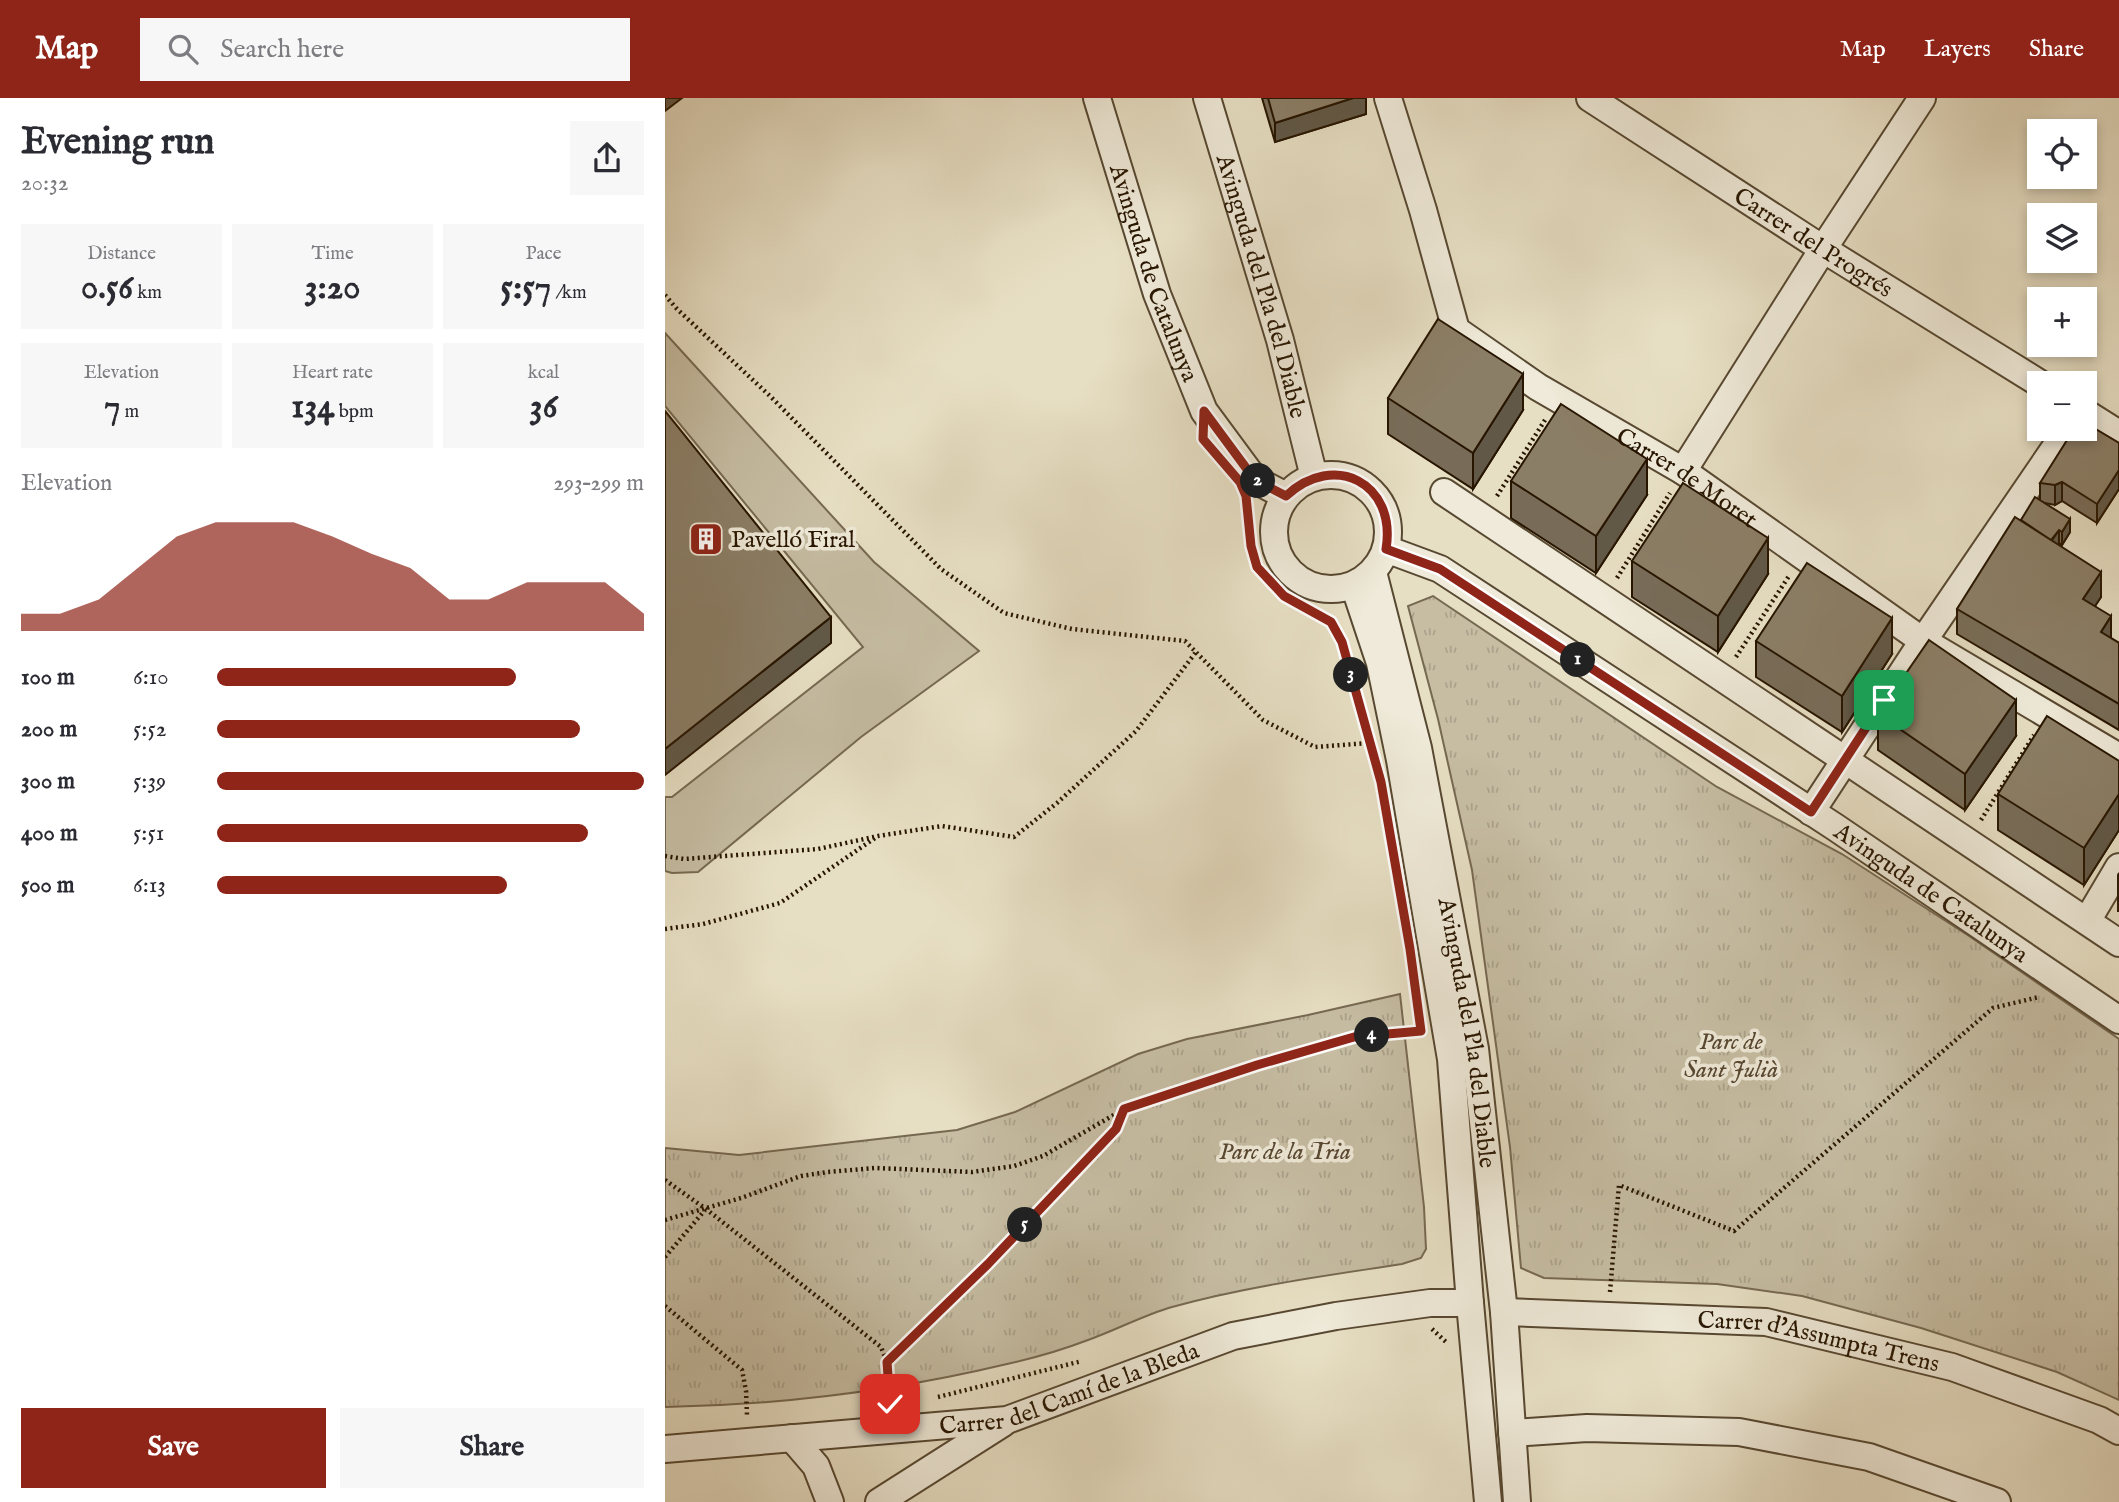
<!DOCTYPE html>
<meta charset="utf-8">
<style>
body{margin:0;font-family:"IM FELL English",serif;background:#f7f7f7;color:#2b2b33;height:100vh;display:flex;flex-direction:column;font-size:26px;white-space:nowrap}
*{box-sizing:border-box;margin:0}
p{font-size:23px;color:#7c7c81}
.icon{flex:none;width:38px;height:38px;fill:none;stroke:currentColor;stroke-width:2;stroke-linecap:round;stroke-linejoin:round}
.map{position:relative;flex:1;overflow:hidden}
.sheet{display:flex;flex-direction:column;background:#fff;width:665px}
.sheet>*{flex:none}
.tools{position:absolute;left:1362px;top:21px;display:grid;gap:14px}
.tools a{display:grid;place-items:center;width:70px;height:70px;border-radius:0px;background:#fff;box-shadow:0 4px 10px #0003;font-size:35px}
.pin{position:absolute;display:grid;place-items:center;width:60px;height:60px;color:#fff;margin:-30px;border-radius:14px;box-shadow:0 4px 10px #0006}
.km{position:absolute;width:35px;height:35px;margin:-18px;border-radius:50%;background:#222;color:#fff;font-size:19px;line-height:35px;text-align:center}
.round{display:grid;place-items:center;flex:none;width:74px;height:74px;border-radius:0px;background:#f7f7f7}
.overview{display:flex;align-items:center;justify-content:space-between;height:119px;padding:0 21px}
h1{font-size:38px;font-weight:800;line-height:52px}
.figures{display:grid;grid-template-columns:repeat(3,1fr);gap:10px;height:119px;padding:7px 21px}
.figures div{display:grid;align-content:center;border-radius:0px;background:#f7f7f7;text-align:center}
.figures b{font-size:35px;font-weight:800}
.figures small{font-size:19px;font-weight:400}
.figures p{font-size:19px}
.chart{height:196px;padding:14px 21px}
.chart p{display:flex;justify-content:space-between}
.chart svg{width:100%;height:126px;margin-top:7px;fill:#8f2418;opacity:.7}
.action{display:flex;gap:14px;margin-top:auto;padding:14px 21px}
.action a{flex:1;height:80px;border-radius:0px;background:#8f2418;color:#fff;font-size:28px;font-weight:800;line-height:80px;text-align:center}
.action a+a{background:#f7f7f7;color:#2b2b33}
ul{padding:0 21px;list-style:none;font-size:23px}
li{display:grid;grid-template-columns:112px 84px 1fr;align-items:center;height:52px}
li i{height:18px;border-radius:9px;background:#8f2418}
header{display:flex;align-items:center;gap:42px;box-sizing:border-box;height:98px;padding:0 35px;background:#8f2418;color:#fff}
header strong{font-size:33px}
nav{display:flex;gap:38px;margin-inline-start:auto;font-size:24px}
.search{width:490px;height:63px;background:#f7f7f7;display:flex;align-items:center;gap:18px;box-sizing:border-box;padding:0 24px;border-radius:0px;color:#7c7c81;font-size:26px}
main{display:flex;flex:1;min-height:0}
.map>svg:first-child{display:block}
.green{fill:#c6bda3;stroke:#766952;stroke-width:2}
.park{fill:url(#park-tufts);stroke:#766952;stroke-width:2}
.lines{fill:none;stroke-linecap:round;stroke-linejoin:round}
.minor-casing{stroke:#574831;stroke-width:30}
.path{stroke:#271500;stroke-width:4.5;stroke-dasharray:2 3.5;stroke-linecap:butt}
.minor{stroke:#efead9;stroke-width:26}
.wall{fill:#786c58;stroke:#271500;stroke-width:2}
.shaded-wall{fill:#615847;stroke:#271500;stroke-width:2}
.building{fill:#8b7e66;stroke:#271500;stroke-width:2}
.route-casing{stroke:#fff;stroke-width:14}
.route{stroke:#8f2418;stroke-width:9}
.labels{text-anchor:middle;stroke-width:7;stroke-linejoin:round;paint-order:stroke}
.street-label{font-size:24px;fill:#271500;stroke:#efead9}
.poi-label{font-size:24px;fill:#271500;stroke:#efead9;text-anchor:start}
.park-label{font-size:24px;font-style:italic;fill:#574731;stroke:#efead9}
</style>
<header>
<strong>Map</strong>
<div class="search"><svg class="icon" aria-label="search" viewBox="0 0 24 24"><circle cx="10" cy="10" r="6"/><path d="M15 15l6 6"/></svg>Search here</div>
<nav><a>Map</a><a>Layers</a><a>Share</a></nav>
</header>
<main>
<section class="sheet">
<div class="overview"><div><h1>Evening run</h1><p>20:32</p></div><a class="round"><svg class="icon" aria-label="share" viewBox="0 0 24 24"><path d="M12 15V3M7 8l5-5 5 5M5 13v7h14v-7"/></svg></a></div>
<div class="figures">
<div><p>Distance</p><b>0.56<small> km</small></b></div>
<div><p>Time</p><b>3:20</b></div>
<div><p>Pace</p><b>5:57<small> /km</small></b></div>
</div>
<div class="figures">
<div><p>Elevation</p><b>7<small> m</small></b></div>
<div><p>Heart rate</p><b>134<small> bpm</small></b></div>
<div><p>kcal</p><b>36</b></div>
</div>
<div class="chart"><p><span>Elevation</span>293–299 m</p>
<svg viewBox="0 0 160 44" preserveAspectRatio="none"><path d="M0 44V38L10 38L20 33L30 22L40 11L50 6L60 6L70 6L80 11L90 17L100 22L110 33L120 33L130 27L140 27L150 27L160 38V44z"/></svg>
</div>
<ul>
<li><b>100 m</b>6:10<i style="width:70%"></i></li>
<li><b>200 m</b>5:52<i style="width:85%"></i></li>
<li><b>300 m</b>5:39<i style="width:100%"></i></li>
<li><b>400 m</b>5:51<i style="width:87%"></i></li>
<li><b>500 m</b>6:13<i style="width:68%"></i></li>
</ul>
<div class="action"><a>Save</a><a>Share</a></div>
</section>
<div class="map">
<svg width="1454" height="1404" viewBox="0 0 1454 1404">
<defs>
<pattern id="park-tufts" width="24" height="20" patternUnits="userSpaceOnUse" patternTransform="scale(1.75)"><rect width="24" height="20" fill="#c6bda3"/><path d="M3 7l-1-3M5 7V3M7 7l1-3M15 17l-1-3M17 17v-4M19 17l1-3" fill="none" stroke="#aaa28b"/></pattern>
</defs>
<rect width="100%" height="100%" fill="#e7dfc4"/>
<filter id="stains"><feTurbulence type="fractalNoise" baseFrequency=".00286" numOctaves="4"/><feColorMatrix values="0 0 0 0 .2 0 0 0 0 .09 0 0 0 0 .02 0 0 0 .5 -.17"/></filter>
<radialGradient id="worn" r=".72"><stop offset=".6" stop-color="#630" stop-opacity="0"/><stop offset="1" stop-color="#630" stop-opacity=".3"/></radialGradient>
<path class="green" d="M 0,235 L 209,464 L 314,553 L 196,639 L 33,774 L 7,775 L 0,773 L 0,699 L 7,699 L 198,549 L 0,308 Z"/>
<path class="park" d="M 768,498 L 1052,689 L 1177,756 L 1304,838 L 1454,941 L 1454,1302 L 1392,1274 L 1256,1230 L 1137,1198 L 1052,1186 L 879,1180 L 856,1170 L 845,1049 L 807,772 L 773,621 L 743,508 Z
M 735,896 L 759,1109 L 761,1151 L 756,1160 L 737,1166 C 660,1178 583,1188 507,1209 C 479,1217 451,1232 423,1242 C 397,1252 369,1260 342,1266 C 229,1293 116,1307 0,1309 L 0,1050 L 74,1057 L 292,1032 L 350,1014 L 473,956 L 522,941 L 643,917 Z"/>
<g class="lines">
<g class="minor-casing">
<g id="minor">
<path id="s1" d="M 432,0 L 492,196 L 539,313 L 590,382 L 621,398"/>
<path id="s2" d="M 542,0 L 615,242 L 649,379"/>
<path id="s3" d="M 723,0 L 758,112 L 791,232 L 873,289 L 1018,373 L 1258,543 L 1454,659"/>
<path id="s4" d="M 925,0 L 1158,151 L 1374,285"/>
<path d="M 1419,314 L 1454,336"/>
<path d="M 1018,373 L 1158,151 L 1257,0"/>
<circle cx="666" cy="434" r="57"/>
<path d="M 779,394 L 1454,845"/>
<path id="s5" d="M 721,451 L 775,471 L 1170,729 L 1454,922"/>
<path id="s6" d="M 708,474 L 753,650 L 810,951 L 839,1214 L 852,1404"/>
<path d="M 689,487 L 715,565 L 735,662 L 786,961 L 805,1205 L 823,1404"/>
<path d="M 1146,714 L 1258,543 L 1403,331"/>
<path d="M 1422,823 L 1454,769"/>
<path id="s7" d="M 839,1214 L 1101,1224 L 1287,1269 L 1434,1322 L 1454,1333"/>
<path d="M 847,1335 L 922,1330 L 1074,1334 L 1204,1359 L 1332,1404"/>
<path d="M 127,1340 L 151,1368 L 165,1404"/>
<path id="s8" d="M 0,1351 L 342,1322 L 568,1238 L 671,1218 L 765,1205 L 805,1205"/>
<path d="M 214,1404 L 338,1325"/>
</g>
</g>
<path class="path" d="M 0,197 L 12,211 L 105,298 L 276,471 L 339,515 L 407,531 L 520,543 L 598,622 L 650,649 L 704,645
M 832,398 L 880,322
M 583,407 C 591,459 582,474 632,506 C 642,512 658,516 666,524 C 680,537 687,580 692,599
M 952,480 L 1005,395
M 1071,559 L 1124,478
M 1316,722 L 1369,637
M 0,758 L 19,761 L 153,751 L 213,738 L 277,728 L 349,739 L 392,705 L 471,633 L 531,554
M 0,831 L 38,826 L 115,805 L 210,740
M 0,1082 L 41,1111 L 216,1249 L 222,1264 L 225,1306
M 0,1122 L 76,1100 L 136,1078 L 163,1074 L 210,1070 L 307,1074 L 349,1068 L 378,1058 L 459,1011 L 592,967 L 689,939 L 755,933
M 0,1159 L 40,1112
M 945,1194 L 954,1087 L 1069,1133 L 1328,910 L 1374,899
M 0,1208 L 77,1272 L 81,1293 L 82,1317
M 767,1231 L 781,1244
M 222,1264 L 323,1166 L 451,1031 L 458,1014
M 273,1299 L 417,1263"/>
<use href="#minor" class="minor"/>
</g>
<path class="wall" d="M 597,0 L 701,0 L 701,16 L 610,44 Z
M 723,300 L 858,312 L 808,391 L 723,336 Z
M 1454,345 L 1454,391 L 1432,425 L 1397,403 L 1390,407 L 1380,405 L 1405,434 L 1397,447 L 1394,445 L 1393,446 L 1436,499 L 1430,508 L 1446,540 L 1454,545 L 1454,632 L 1292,536 L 1292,511 L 1356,422 L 1375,402 L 1375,385 Z
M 846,383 L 982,397 L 931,475 L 846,420 Z
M 967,463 L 1103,476 L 1053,554 L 967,499 Z
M 1091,543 L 1227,556 L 1177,634 L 1091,579 Z
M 1213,616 L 1351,638 L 1300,712 L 1213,652 Z
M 1454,663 L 1454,732 L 1419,787 L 1333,732 L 1333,696 Z
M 1454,775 L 1454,813 L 1453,813 L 1453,777 Z"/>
<path class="shaded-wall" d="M 0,0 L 17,0 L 0,13 Z
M 688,0 L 701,0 L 701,16 L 610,44 L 610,25 Z
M 858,276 L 858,312 L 808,391 L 808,355 Z
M 982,361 L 982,397 L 931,475 L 931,438 Z
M 1454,372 L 1454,391 L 1432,425 L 1432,406 Z
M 1397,384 L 1397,403 L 1390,407 L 1390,387 Z
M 1405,421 L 1405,434 L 1397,447 L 1397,434 Z
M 1394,432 L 1394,445 L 1381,464 L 1381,451 Z
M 1103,440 L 1103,476 L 1053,554 L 1053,518 Z
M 1436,474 L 1436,499 L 1418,526 L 1418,501 Z
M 1446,518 L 1446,543 L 1436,534 Z
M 166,519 L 166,545 L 0,677 L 0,651 Z
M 1227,520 L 1227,556 L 1177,634 L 1177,598 Z
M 1351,602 L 1351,638 L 1300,712 L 1300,676 Z
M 1454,696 L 1454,732 L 1419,787 L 1419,750 Z"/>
<path class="building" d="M 603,0 L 688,0 L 610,25 Z
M 773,221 L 858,276 L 808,355 L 723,300 Z
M 896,306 L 982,361 L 931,438 L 846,383 Z
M 0,313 L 166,519 L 0,651 Z
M 1419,324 L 1454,345 L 1454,372 L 1432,406 L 1397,384 L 1390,387 L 1375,385 L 1409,331 L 1419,331 Z
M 1018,385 L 1103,440 L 1053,518 L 967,463 Z
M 1370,399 L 1405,421 L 1397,434 L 1394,432 L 1386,442 L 1356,422 Z
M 1350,419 L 1436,474 L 1418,501 L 1446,518 L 1436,534 L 1454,545 L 1454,606 L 1292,511 Z
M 1142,465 L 1227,520 L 1177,598 L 1091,543 Z
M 1264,542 L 1351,602 L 1300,676 L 1213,616 Z
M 1382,618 L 1454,663 L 1454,696 L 1419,750 L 1333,696 Z"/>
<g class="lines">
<g class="route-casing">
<path id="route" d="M 225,1306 L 222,1264 L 323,1166 L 451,1031 L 459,1011 L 592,967 L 689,939 L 756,933 L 745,851 L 716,684 L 677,544 L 666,524 L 619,498 L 592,469 L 586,448 L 581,398 L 575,384 L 538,341 L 539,313 L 590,382 L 621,398 C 669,353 732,385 721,451 L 775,471 L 1146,714 L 1219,602"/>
</g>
<use href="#route" class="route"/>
</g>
<defs>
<g id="building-square" transform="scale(1.75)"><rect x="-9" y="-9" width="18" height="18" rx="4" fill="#8f2418" stroke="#efead9"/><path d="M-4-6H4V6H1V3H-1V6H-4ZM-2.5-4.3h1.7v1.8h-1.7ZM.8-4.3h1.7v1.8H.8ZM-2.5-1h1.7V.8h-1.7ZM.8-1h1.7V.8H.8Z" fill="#fff"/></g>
</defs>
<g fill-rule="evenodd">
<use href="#building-square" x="41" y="441"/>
</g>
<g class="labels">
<g class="street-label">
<text dy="8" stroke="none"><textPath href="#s4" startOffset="266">Carrer del Progrés</textPath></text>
<text dy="8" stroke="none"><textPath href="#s1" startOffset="184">Avinguda de Catalunya</textPath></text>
<text dy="8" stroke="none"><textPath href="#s2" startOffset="196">Avinguda del Pla del Diable</textPath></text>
<text dy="8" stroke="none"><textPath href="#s3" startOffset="516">Carrer de Moret</textPath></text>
<text dy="8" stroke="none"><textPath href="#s5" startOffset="646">Avinguda de Catalunya</textPath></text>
<text dy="8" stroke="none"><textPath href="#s6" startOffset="471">Avinguda del Pla del Diable</textPath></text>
<text dy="8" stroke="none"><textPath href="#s7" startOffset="317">Carrer d'Assumpta Trens</textPath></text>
<text dy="8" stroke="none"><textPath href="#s8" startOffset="411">Carrer del Camí de la Bleda</textPath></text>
</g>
<g class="poi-label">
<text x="66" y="449">Pavelló Firal</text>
</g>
<g class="park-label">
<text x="1066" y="951">Parc de<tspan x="1066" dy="28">Sant Julià</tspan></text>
<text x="620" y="1061">Parc de la Tria</text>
</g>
</g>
<rect width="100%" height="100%" filter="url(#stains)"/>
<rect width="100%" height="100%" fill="url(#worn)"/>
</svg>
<div class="tools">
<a><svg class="icon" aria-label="locate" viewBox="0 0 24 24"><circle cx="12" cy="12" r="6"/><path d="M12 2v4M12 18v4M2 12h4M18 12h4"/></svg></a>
<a><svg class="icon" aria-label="layers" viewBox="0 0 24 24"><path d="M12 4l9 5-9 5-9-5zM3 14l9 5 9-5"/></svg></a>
<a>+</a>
<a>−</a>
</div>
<div class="pin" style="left:1219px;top:602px;background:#1e9e55"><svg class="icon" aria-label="arrive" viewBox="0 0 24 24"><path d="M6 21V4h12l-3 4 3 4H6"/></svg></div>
<div class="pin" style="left:225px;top:1306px;background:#d93025"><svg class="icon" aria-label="check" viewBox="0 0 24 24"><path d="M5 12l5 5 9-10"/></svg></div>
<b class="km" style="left:913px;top:562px">1</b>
<b class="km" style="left:593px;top:383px">2</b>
<b class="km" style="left:686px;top:577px">3</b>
<b class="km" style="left:707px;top:937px">4</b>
<b class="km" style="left:360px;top:1127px">5</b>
</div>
</main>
